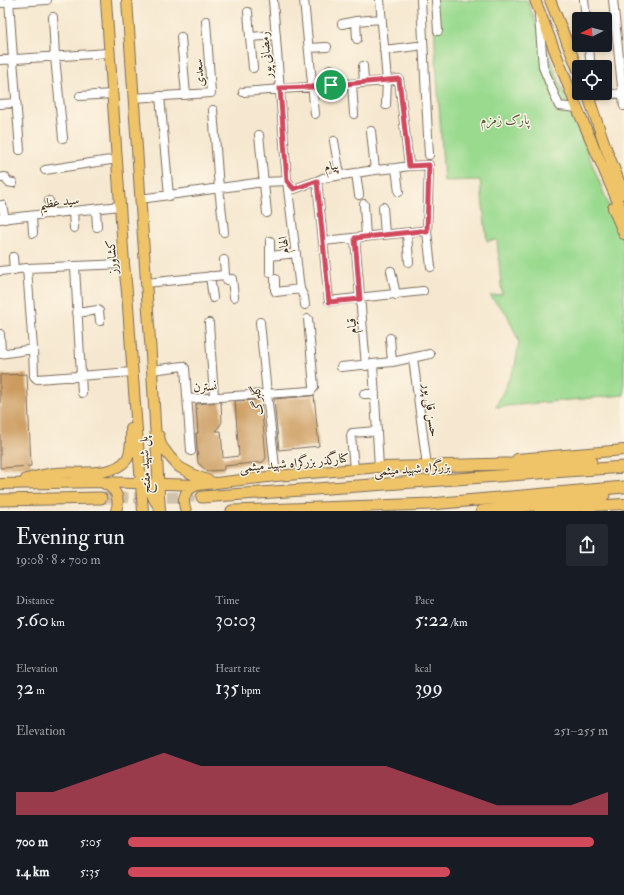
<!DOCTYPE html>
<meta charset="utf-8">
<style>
body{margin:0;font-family:"IM FELL Double Pica",Amiri,serif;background:#242831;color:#f1f3f6;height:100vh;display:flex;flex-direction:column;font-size:15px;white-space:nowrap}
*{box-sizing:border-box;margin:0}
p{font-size:13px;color:#9ea1a6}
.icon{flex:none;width:22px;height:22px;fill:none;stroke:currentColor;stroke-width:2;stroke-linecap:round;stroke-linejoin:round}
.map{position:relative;height:511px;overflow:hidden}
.drawer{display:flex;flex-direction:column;background:#171b24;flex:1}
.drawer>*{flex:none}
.needle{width:26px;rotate:264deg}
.controls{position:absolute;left:572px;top:12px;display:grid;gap:8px}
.controls a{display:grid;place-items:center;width:40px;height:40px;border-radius:4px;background:#171b24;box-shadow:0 2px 6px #0003;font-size:20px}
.pin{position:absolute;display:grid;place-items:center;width:34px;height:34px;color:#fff;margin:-17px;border:2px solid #fff;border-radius:50%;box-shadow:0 1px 4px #0007}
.round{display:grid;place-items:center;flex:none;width:42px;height:42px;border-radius:4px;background:#242831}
.head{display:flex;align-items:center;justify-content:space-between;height:68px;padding:0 16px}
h1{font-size:22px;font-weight:600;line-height:30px}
.figures{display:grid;grid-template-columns:repeat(3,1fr);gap:6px;height:68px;padding:4px 16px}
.figures div{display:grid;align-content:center}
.figures b{font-size:20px;font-weight:600}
.figures small{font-size:11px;font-weight:400}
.figures p{font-size:11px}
.chart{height:112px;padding:8px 16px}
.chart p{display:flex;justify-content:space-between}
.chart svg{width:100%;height:72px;margin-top:4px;fill:#d1495b;opacity:.7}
ul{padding:0 16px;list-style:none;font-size:13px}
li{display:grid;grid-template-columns:64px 48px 1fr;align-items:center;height:30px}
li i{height:10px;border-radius:5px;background:#d1495b}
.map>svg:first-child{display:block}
.green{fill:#9ada8f;stroke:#6a8256}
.building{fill:#cc9b5e}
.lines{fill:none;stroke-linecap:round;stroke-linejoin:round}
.highway-tunnel{stroke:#d1c2ac;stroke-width:11;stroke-dasharray:11 5.5;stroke-linecap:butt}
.minor-casing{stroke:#7c6c5c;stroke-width:10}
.major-casing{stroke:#7c6c5c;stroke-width:12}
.highway-casing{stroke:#7c6c5c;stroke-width:13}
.minor{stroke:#fff;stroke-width:8}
.major{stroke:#efc469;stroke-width:10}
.highway{stroke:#efc469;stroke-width:11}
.route-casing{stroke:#fff;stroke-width:8}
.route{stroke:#d1495b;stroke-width:5}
.labels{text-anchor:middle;stroke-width:3;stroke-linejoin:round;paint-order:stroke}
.street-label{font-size:13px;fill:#3b2a1e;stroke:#fcf5e5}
.park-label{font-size:13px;fill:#53563a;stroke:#fcf5e5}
</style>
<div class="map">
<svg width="624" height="511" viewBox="0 0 624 511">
<rect width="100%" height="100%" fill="#fcf5e5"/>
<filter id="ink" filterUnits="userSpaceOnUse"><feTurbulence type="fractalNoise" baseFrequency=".025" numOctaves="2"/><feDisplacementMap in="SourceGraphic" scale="8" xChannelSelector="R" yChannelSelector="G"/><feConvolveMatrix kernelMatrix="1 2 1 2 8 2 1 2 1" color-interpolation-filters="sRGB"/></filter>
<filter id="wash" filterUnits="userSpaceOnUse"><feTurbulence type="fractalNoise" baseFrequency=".012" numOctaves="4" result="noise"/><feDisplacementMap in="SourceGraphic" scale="16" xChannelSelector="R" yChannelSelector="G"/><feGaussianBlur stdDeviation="0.9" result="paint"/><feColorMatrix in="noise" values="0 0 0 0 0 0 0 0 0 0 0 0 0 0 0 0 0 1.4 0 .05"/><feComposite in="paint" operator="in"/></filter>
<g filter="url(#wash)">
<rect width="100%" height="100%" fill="#f6e8d0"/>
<path class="green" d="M 434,0 L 527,0 L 624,244 L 624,395 L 496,407 L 515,366 L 519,342 L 507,314 L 490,296 L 502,294 L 497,240 L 487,241 L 480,180 L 444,181 L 435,44 Z"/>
<g id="blocks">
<path class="building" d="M 27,374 L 31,466 L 0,468 L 0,375 Z
M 314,395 L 319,446 L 279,450 L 274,399 L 311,396 Z
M 261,400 L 266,458 L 263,462 L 224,466 L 224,470 L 207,471 L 198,463 L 196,433 L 198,433 L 196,404 L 220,402 L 221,403 L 222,422 L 216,431 L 221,431 L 223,458 L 239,456 L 235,401 Z"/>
</g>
</g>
<g filter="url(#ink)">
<use href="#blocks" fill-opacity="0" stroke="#7c6c5c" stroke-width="1"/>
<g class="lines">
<path class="highway-tunnel" d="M 101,498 L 202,497"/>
<g class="minor-casing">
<path id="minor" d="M 9,0 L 13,59 L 20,150
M 273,0 L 287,181 L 300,289 L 304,297 L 305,305
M 304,0 L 315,114
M 421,0 L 429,155
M 436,0 L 438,31
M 584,0 L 586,19
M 613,0 L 624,106
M 0,3 L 47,0
M 248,12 L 250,37 L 276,35
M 539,16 L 543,67 L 559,106 L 577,108
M 53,17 L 55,57 L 63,138
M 342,24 L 356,21
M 181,37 L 186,95
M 250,37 L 253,68
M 357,39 L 356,21 L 382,19
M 589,45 L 590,59
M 309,48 L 327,47
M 384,50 L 417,46
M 0,60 L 109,53
M 363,66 L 364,82
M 330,69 L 331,85
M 352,84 L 354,114
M 243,92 L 387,81 L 380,0
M 80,96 L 112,94
M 160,96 L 169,196
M 589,96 L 624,93
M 133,98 L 211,93 L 206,21
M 0,104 L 16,103
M 386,105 L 387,81 L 399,79 L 409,166
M 213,110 L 219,188 L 224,232
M 371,131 L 375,170
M 259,135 L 267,213
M 334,141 L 340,175
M 396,168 L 399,192
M 45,170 L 117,159
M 356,173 L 359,195
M 0,178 L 5,177 L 8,182 L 13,183
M 287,181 L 294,189 L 317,181 L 323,178 L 375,170 L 396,168 L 409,166 L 429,165 L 427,232 L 431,267
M 317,181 L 329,301 L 423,291
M 140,199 L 264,182 L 287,181
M 49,201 L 51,214
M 364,204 L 366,237
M 2,205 L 5,219
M 383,207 L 385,235
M 96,209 L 97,227
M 73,211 L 74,228
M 32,216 L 33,233
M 0,219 L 120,206
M 407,233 L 409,262
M 355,238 L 366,366
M 270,241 L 270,272
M 323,241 L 421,231 L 427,232
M 270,256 L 296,253
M 13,257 L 14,270
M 224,260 L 225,275 L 227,280 L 232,279 L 234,297
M 75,267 L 82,393
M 27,268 L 33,349 L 34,376 L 37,379 L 133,372
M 0,271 L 27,268 L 124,264
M 391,271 L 396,295
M 210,276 L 213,298
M 275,279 L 275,290 L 276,292 L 300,289
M 146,283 L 225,275
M 77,313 L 98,310 L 99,311 L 100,321
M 260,322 L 267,394 L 276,476
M 209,323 L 214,397
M 0,334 L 1,353
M 390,338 L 392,362
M 0,354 L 33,349
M 413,358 L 427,466
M 373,365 L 379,467
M 341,367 L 392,362 L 430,354
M 152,370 L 183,366 L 185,368 L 191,451
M 364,394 L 375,394
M 188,399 L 311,391 L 314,387 L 308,319
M 354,469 L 351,436 L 352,433 L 377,431"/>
</g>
<g class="major-casing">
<path id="major" d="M 106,0 L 124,264 L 127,292 L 134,391 L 143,511
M 127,0 L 152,370 L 160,511
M 535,0 L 577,108 L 624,216
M 550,0 L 579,72
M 587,93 L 606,148 L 624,194
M 613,208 L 624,234
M 159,436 L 161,445 L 170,457 L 179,467 L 194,475 L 212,482
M 517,459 L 624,450
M 145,478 L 154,499 L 159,507
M 26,479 C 36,477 47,473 57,473 C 78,471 113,478 127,459 C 132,451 131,438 131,429
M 103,483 C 115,488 121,497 116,511
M 0,484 L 101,482 L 198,485 L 276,476 L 379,467 L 435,466
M 539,509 L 624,504
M 186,511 C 181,498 185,489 198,485"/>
</g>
<g class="highway-casing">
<path id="highway" d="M 427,466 L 591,462
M 202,497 L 624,467
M 0,500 L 101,498
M 232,511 L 431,504 L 624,487
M 482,511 L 584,499 L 604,495"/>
</g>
<use href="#minor" class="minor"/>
<use href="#major" class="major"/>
<use href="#highway" class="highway"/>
</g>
</g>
<g class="lines" filter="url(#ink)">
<g class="route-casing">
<path id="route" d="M 399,79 L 409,166 L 429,165 L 427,232 L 421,231 L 355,238 L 360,299 L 329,302 L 317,181 L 294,189 L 287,181 L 280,88 L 312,87 Z"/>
</g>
<use href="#route" class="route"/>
</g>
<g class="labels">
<g class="street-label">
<text transform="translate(265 55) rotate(-95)" y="5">رمضانی پور</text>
<text transform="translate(198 73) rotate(-95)" y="5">سعدی</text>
<text transform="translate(331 165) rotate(-11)" y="5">پیام</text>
<text transform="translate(59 201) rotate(-7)" y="5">سید عظیم</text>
<text transform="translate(283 245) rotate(-97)" y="5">الهام</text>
<text transform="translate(111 257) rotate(-95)" y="5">کشاورز</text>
<text transform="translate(351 326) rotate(-95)" y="5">قیام</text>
<text transform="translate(205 386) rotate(-4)" y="5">نسترن</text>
<text transform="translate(256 400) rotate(-96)" y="5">گلبرگ</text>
<text transform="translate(432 410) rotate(82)" y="5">حسن قلی پور</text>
<text transform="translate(294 462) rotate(-5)" y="5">کنارگذر بزرگراه شهید میثمی</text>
<text transform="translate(144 465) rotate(-93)" y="5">پل شهید مفتح</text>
<text transform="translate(412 468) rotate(-4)" y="5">بزرگراه شهید میثمی</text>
</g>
<g class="park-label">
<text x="505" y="124">پارک زمزم</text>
</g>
</g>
</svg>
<div class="controls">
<a><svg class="needle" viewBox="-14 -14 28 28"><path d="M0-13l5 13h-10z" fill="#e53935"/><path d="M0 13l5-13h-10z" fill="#9ea1a6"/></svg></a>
<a><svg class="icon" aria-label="locate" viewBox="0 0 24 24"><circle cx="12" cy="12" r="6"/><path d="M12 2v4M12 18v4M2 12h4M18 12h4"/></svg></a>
</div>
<div class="pin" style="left:331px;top:85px;background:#1e9e55"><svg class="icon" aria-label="arrive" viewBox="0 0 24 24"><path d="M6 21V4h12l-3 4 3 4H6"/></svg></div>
</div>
<section class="drawer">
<div class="head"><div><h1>Evening run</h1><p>19:08 · 8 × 700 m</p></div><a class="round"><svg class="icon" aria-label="share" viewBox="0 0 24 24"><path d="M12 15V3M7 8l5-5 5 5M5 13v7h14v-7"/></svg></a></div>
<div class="figures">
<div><p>Distance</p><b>5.60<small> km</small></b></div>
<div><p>Time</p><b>30:03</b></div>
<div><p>Pace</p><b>5:22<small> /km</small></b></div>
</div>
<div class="figures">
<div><p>Elevation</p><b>32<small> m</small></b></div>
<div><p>Heart rate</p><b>135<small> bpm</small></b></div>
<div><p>kcal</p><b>399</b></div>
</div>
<div class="chart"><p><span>Elevation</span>251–255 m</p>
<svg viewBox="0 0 160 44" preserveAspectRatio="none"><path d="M0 44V30L10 30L20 22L30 14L40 6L50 14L60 14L70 14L80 14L90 14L100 14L110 22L120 30L130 38L140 38L150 38L160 30V44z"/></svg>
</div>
<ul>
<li><b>700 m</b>5:05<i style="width:97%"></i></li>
<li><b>1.4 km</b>5:35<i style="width:67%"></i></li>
</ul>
</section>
